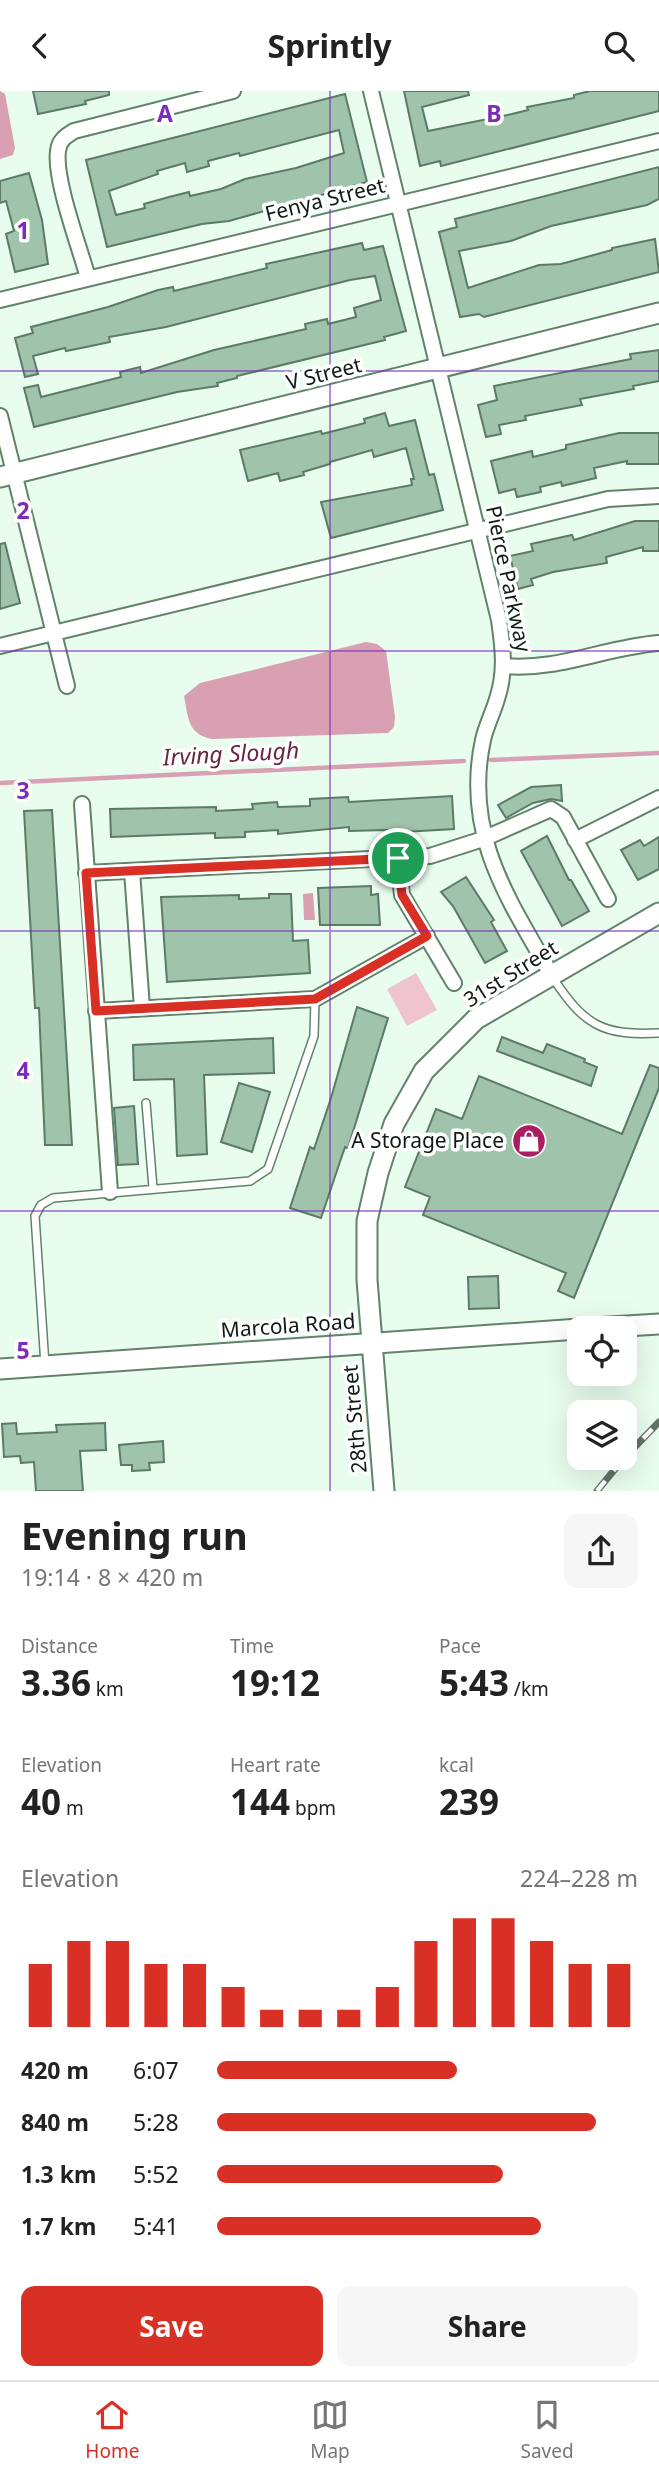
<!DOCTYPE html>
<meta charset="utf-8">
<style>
body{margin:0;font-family:"Noto Sans",sans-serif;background:#f6f6f6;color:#222;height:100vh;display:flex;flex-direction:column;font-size:26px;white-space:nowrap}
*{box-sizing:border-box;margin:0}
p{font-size:23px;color:#767676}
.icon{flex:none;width:38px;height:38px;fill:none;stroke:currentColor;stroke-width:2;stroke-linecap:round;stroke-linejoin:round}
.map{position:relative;height:1400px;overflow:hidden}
.sheet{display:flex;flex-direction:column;background:#fff;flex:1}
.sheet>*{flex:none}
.controls{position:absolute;left:567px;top:1225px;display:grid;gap:14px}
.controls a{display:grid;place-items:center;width:70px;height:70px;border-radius:14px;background:#fff;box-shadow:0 7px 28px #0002;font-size:35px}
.pin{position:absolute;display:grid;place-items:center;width:60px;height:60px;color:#fff;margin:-30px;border:4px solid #fff;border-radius:50%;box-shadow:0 2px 7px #0007}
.round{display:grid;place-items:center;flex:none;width:74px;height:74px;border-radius:14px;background:#f6f6f6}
.head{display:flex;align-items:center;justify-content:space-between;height:119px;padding:0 21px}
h1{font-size:38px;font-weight:700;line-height:52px}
.figures{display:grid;grid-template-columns:repeat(3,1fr);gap:10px;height:119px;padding:7px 21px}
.figures div{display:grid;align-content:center}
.figures b{font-size:35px;font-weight:700}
.figures small{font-size:19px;font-weight:400}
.figures p{font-size:19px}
.chart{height:196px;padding:14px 21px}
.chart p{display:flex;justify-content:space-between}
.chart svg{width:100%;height:126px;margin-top:7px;stroke:#d93025;stroke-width:6}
.primary-button{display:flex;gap:14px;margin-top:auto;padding:14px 21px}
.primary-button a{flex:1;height:80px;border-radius:14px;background:#d93025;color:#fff;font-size:28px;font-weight:700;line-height:80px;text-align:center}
.primary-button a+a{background:#f6f6f6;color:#222}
ul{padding:0 21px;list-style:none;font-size:23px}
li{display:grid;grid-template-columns:112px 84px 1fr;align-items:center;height:52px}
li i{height:18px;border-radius:9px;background:#d93025}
header{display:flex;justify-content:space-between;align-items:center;height:91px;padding:0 21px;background:#fff;font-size:32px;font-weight:700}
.dock{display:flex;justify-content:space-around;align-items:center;height:98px;border-top:2px solid #e0e0e0;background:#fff;font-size:19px;color:#767676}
.dock a{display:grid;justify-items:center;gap:4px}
.dock .on{color:#d93025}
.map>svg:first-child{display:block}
.green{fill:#f0c3d1}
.water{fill:#d99fb2}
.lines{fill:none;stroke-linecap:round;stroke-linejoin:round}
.stream{stroke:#d99fb2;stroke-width:4.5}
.building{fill:#a0c3ab;stroke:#5b7b66;stroke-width:2;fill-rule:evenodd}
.lane-casing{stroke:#62826c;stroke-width:10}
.street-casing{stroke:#62826c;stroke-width:18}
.secondary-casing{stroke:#62826c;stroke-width:23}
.lane{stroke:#fff;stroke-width:7}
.street{stroke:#fff;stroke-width:14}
.secondary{stroke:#fff;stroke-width:19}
.rail-casing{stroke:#637368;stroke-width:7}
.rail{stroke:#fff;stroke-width:4.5;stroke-dasharray:13;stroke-linecap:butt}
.route-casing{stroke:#fff;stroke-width:14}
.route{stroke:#d93025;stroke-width:9}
.grid{fill:none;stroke:#7b2cbf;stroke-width:2;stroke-opacity:0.55}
.labels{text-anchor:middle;stroke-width:7;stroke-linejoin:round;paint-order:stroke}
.street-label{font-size:21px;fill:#0e1b12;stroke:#fff}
.poi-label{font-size:21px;fill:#0e1b12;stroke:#fff;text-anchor:end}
.water-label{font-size:23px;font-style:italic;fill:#6a2641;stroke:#fff}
.grid-label{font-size:23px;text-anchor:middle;font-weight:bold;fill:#7b2cbf;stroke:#fff;stroke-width:7;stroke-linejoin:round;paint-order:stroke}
</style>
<header><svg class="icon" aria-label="back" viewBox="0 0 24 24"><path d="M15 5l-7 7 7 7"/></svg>Sprintly<svg class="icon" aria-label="search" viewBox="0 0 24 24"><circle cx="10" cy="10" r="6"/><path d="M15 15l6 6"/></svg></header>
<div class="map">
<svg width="659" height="1400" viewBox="0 0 659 1400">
<rect width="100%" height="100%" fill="#e8fdee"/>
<path class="green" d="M 416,882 L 437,919 L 407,935 L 387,898 Z"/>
<path class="water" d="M 0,0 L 5,3 L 15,57 L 13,64 L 0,68 Z
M 366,551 L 377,553 L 386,560 L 395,626 L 394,636 L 388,642 L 212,648 C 188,644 188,626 184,605 L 200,592 Z
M 313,802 L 315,829 L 304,829 L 303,803 Z"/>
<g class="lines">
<path class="stream" d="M 491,669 L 659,662
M 0,692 L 464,670"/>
</g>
<path class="building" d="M 33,0 L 109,0 L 109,4 L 85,10 L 86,13 L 38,23 Z
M 404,0 L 468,0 L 469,4 L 422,16 L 428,40 L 512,23 L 528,19 L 527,16 L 574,7 L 574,4 L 590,0 L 659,0 L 659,20 L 441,75 L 440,70 L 420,75 Z
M 345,3 L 367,91 L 229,130 L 202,133 L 107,156 L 86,69 ZM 339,39 L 344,62 L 296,77 L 245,88 L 221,98 L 190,105 L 189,101 L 169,106 L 144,113 L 145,117 L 116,124 L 109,100 L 158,83 L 157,80 L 185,72 L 187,81 L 209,75 L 208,70 L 239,62 L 240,65 Z
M 659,76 L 659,108 L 647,114 L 551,135 L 511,150 L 459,160 L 468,197 L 539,174 L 561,173 L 612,159 L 612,157 L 655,148 L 659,181 L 484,226 L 479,223 L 460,226 L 439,141 L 457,136 L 455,128 Z
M 29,82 L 42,129 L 48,173 L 15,181 L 6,143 L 14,140 L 6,110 L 0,112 L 0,90 Z
M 362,152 L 364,159 L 383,155 L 406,240 L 384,246 L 385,249 L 237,285 L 237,287 L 217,292 L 218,295 L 177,301 L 34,336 L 24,297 L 38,294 L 41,306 L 121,286 L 120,281 L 140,276 L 141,282 L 214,259 L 306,238 L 305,233 L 327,228 L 328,233 L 356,226 L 354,217 L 381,209 L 375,185 L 350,189 L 166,236 L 109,246 L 110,251 L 91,255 L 66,260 L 65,257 L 33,265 L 38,283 L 25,286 L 15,247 L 33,242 L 31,236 L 108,216 L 158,199 L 173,196 L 174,200 L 267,177 L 266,173 Z
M 659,259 L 659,290 L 633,295 L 634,298 L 580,308 L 582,314 L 525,325 L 526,329 L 499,334 L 501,343 L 486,346 L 478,314 L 497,309 L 494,295 L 631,268 L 630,263 Z
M 385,322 L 389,335 L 415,329 L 429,384 L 434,383 L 443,419 L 331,447 L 321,411 L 412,394 L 411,388 L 414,388 L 406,357 L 374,366 L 372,359 L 330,371 L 330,373 L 303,381 L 304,384 L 280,390 L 278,382 L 248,390 L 240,359 L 321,340 L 322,343 L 365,332 L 364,328 Z
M 619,342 L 659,342 L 659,373 L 627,373 L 627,370 L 594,377 L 596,387 L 562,395 L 561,391 L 540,396 L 541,401 L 517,406 L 515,398 L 499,402 L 491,370 L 532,360 L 533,366 L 566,358 L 566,354 Z
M 635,430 L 659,430 L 659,460 L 643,460 L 643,456 L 606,466 L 607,472 L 553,481 L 531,488 L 533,494 L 518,498 L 510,465 L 533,460 L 531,453 L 572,444 L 574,449 Z
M 5,452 L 20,512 L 0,518 L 0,453 Z
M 561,694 L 562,710 L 551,708 L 533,712 L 506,727 L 498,714 L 531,696 Z
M 452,705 L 454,738 L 387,742 L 387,739 L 349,740 L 349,736 L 278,743 L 278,739 L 245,741 L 245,746 L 215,747 L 215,742 L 111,746 L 110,718 L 216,716 L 216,720 L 253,718 L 252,713 L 277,711 L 278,716 L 310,715 L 310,708 L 348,706 L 349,711 Z
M 52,719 L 72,1054 L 45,1054 L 39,917 L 35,917 L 24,720 Z
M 547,745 L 569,789 L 571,789 L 589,820 L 562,835 L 521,760 Z
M 659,746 L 659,778 L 638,789 L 621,759 L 640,749 L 644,755 Z
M 466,786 L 494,829 L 491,831 L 507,860 L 485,872 L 453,815 L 441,801 Z
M 371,795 L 371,804 L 378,803 L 380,834 L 320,834 L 318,797 Z
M 269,803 L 291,803 L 293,850 L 308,849 L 310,882 L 167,891 L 161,806 L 239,804 L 239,808 L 269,807 Z
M 357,916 L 388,927 L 348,1057 L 345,1056 L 321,1127 L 290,1117 L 310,1056 L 314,1058 L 331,1007 Z
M 502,946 L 543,962 L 547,953 L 585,968 L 584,971 L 597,976 L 591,995 L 497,960 Z
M 273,947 L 274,982 L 204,984 L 207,1063 L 177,1065 L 174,988 L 134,989 L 133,954 Z
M 650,974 L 659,977 L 659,997 L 574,1207 L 558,1200 L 566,1182 L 423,1124 L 430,1106 L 405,1096 L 436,1018 L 462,1028 L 479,985 L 622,1043 Z
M 239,992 L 270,1001 L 252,1061 L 221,1051 Z
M 134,1015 L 138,1073 L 118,1074 L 114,1017 Z
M 498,1185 L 499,1217 L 469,1218 L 468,1186 Z
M 16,1332 L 17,1343 L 57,1341 L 56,1334 L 105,1332 L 106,1359 L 80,1360 L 83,1400 L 36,1400 L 34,1371 L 21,1372 L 20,1365 L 4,1366 L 2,1333 Z
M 163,1350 L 164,1371 L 149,1372 L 150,1379 L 132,1380 L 132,1374 L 121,1374 L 119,1354 Z"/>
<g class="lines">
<g class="lane-casing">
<path id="lane" d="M 553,887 C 584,934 602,945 659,942
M 146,1012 L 153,1097
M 45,1274 L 35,1125 L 41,1114 L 53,1107 L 250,1090 L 268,1078 L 314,945 L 315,909"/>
</g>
<g class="street-casing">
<path id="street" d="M 371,0 L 499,529 C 503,557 506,581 497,608 C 493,622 486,635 483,649 C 463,742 507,806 551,883
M 88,187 C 80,157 54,89 58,60 C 59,49 66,45 74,40 L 233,0
M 0,209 L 659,50
M 0,325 L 67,595
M 0,555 L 608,408 L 659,405
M 504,575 C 558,580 606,556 659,552
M 82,713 L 110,1101
M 575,749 L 659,707
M 398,767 L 402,804 L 454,892
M 132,780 L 142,917
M 86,782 L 430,765 L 483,748 L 551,718 L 563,726 L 608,808
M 96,920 L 315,908 L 427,845"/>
</g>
<g class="secondary-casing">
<path id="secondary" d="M 0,386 L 659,222
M 594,1237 L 659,1233
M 0,1278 L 579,1238
M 384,1400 L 367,1189 L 367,1130 L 378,1082 L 394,1033 L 424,980 L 476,928 L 659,822"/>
</g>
<use href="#lane" class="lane"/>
<use href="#street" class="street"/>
<use href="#secondary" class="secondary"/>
<g class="rail-casing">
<path id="rail" d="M 625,1366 L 659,1331
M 597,1400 L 624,1367"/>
</g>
<use href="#rail" class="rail"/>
</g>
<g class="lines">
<g class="route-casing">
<path id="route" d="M 398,767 L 402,804 L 427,845 L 315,908 L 96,920 L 86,782 Z"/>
</g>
<use href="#route" class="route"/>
</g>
<path class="grid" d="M 330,0 L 330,1400M 0,280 L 659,280M 0,560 L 659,560M 0,840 L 659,840M 0,1120 L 659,1120"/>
<defs>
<g id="shop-disc" transform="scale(1.75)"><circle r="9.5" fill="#a91e61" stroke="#fff"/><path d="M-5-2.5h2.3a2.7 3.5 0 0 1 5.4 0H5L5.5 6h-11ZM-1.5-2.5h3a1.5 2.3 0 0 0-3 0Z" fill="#fff"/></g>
</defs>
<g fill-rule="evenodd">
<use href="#shop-disc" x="529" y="1050"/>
</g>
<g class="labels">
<g class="street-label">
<text transform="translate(325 109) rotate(-14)" y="7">Fenya Street</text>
<text transform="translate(324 283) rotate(-14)" y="7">V Street</text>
<text transform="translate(508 488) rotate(78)" y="7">Pierce Parkway</text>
<text transform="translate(511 883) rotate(-32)" y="7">31st Street</text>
<text transform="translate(288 1235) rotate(-4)" y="7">Marcola Road</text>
<text transform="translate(355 1328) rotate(-95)" y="7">28th Street</text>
</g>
<g class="poi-label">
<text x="504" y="1057">A Storage Place</text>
</g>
<g class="water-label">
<text transform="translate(231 663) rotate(-3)" y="8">Irving Slough</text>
</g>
</g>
<g class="grid-label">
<text x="165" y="31">A</text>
<text x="494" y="31">B</text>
<text x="23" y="148">1</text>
<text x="23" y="428">2</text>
<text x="23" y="708">3</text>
<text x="23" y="988">4</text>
<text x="23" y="1268">5</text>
</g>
</svg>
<div class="controls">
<a><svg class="icon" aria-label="locate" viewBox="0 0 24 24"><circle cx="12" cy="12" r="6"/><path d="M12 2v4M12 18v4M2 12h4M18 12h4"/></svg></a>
<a><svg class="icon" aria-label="layers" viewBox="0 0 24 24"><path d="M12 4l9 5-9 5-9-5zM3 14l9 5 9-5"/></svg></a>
</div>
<div class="pin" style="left:398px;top:767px;background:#1e9e55"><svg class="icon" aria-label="arrive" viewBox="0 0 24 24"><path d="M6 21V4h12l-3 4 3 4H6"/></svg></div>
</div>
<section class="sheet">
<div class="head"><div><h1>Evening run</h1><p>19:14 · 8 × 420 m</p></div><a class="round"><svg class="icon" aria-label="share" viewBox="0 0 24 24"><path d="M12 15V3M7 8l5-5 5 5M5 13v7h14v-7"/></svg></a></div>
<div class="figures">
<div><p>Distance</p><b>3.36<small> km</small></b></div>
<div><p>Time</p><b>19:12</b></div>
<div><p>Pace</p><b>5:43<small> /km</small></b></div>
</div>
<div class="figures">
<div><p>Elevation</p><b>40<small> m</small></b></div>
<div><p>Heart rate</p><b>144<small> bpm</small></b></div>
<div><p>kcal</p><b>239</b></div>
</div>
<div class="chart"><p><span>Elevation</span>224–228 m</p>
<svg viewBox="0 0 160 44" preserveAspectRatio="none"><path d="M5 44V22M15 44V14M25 44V14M35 44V22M45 44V22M55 44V30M65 44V38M75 44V38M85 44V38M95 44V30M105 44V14M115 44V6M125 44V6M135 44V14M145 44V22M155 44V22"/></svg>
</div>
<ul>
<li><b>420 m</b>6:07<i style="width:57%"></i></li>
<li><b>840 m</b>5:28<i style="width:90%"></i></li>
<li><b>1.3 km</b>5:52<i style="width:68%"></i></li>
<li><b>1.7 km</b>5:41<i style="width:77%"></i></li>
</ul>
<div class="primary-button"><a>Save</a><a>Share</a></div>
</section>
<nav class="dock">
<a class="on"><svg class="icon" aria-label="home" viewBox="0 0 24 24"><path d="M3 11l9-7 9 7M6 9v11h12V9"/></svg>Home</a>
<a><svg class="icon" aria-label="map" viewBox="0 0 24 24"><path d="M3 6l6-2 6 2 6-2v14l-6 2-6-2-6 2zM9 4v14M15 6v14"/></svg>Map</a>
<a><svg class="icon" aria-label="saved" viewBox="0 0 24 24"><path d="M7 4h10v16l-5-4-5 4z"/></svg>Saved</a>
</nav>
